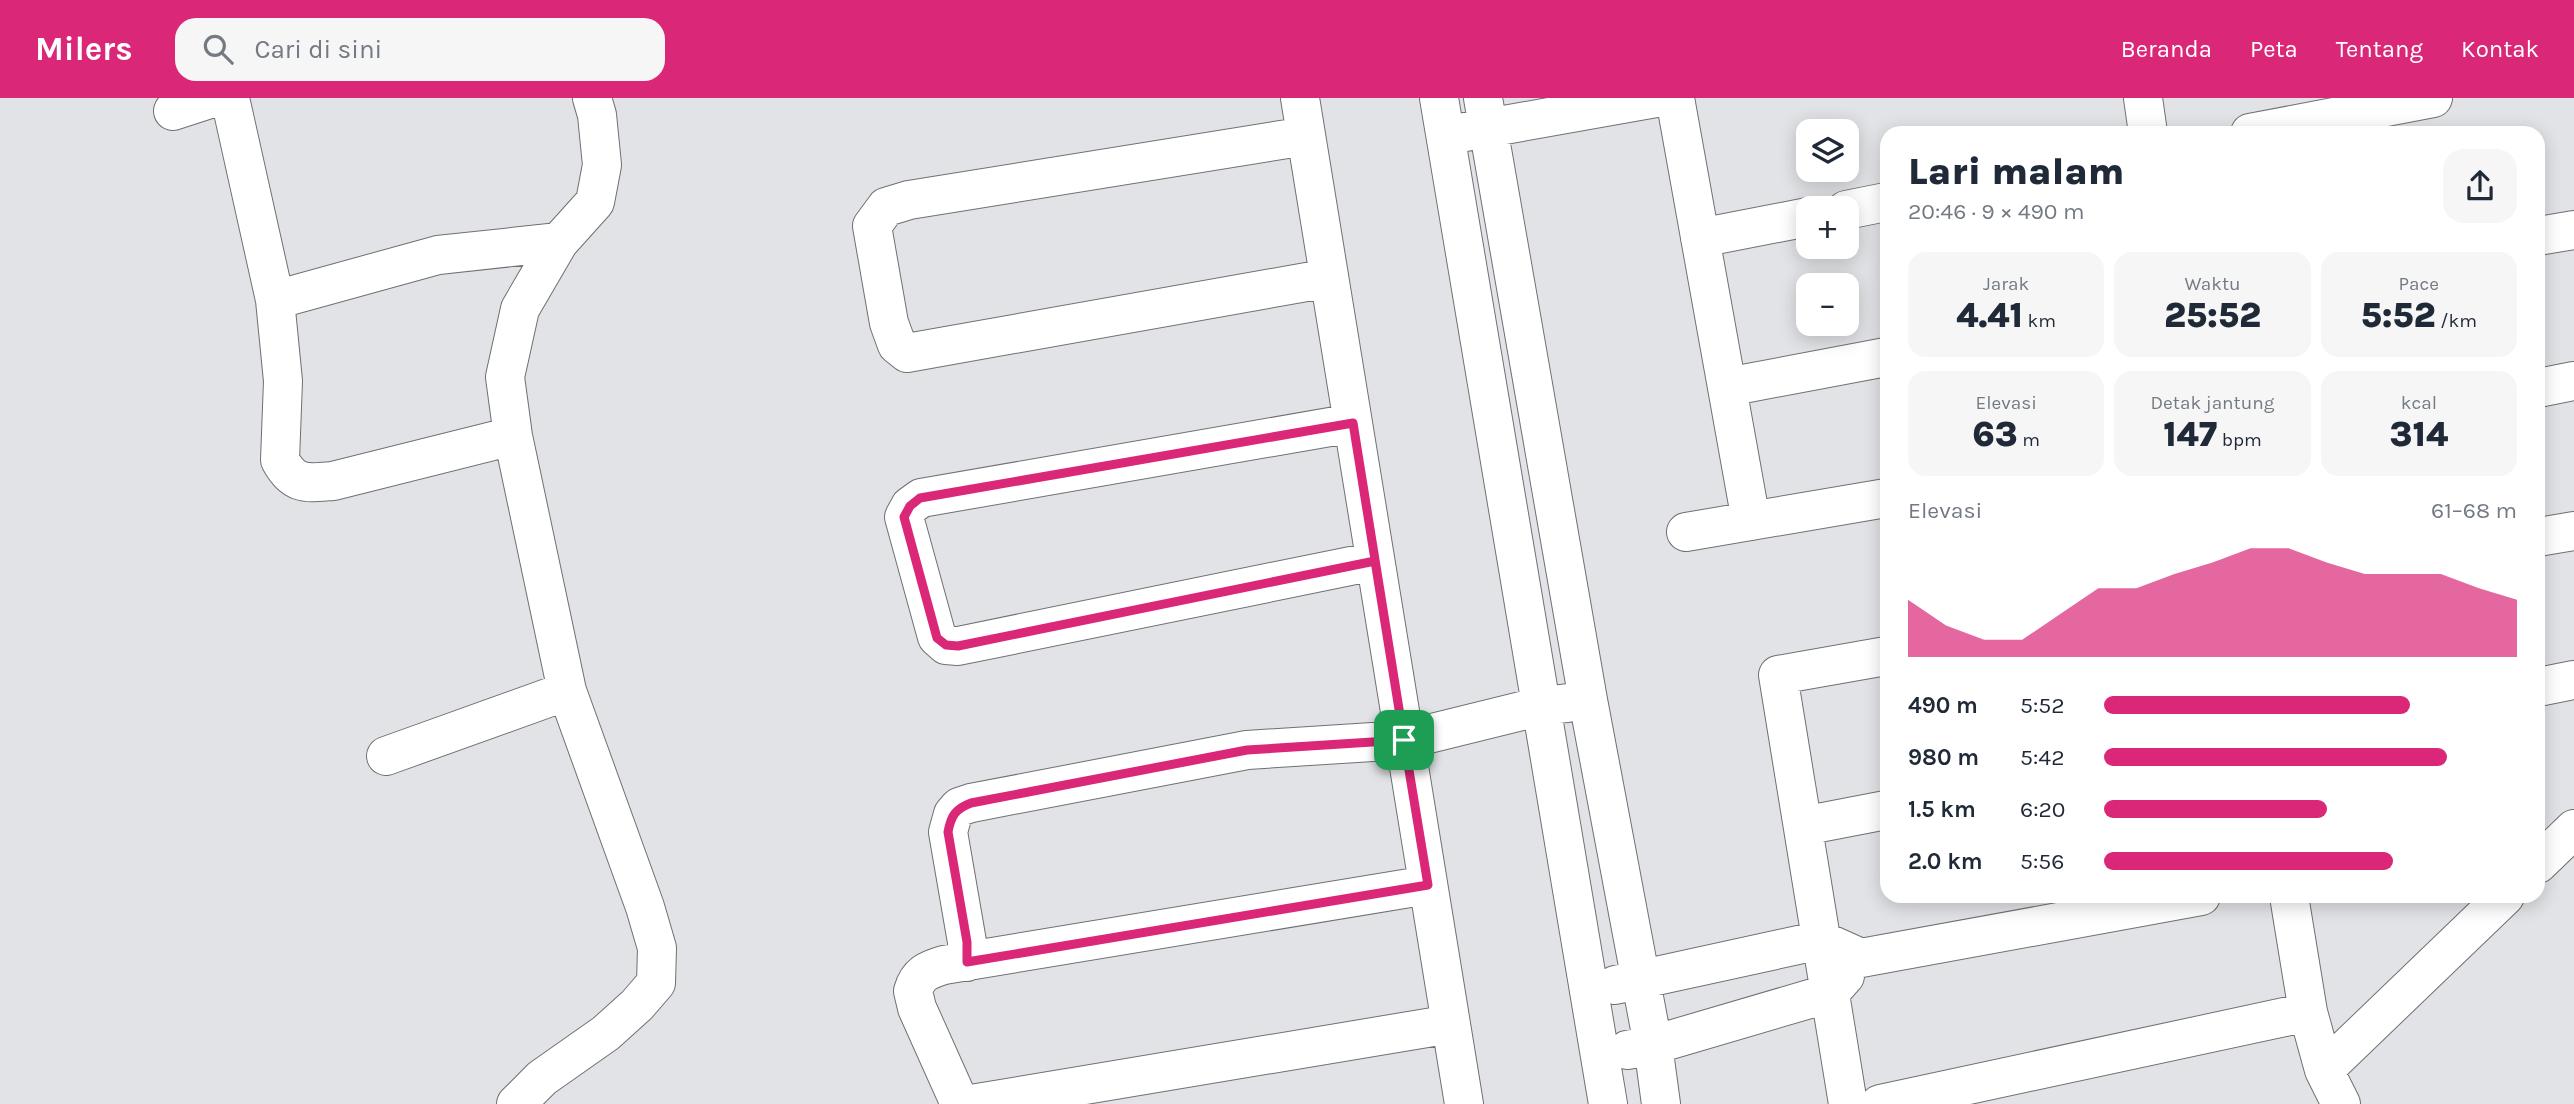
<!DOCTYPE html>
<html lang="id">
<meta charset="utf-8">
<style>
body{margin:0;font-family:Karla,sans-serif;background:#f6f6f7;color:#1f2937;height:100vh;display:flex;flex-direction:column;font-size:26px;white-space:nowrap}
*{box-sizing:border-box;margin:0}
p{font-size:23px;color:#747a83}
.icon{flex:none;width:38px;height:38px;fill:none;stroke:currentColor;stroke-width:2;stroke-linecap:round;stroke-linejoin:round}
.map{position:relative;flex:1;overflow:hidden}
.drawer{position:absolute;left:1880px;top:28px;width:665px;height:777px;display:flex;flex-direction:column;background:#fff;border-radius:21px;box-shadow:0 4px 18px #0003}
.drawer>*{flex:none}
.fabs{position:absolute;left:1796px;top:21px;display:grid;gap:14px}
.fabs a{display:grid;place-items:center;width:63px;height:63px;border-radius:14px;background:#fff;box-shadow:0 4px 18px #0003;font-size:35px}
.pin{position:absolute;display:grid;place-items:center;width:60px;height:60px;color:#fff;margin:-30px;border-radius:14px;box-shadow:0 4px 10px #0006}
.round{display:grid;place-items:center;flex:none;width:74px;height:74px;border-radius:21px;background:#f6f6f7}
.overview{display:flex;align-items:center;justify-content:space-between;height:119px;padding:0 28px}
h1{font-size:38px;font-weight:800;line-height:52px}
.figures{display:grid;grid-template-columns:repeat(3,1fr);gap:10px;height:119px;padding:7px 28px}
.figures div{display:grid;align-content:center;border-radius:18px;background:#f6f6f7;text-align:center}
.figures b{font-size:35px;font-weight:800}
.figures small{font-size:19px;font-weight:400}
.figures p{font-size:19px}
.chart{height:196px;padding:14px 28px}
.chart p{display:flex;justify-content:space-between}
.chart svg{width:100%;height:126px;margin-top:7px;fill:#db2777;opacity:.7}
ul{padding:0 28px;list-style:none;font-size:23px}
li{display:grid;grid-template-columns:112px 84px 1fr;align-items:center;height:52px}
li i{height:18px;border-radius:9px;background:#db2777}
header{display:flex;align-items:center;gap:42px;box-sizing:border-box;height:98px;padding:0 35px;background:#db2777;color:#fff}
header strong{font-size:33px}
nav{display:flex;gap:38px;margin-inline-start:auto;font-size:24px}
.search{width:490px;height:63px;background:#f6f6f7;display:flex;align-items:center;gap:18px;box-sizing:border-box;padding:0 24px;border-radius:21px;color:#747a83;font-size:26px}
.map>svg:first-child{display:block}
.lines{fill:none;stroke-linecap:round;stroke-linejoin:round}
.minor-casing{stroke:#6f7072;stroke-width:40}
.minor{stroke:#fff;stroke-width:38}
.route-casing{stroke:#fff;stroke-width:14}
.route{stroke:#db2777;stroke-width:9}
</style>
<header>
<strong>Milers</strong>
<div class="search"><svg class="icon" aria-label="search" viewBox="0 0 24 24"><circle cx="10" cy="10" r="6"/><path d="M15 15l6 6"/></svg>Cari di sini</div>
<nav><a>Beranda</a><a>Peta</a><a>Tentang</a><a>Kontak</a></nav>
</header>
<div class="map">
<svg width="2574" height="1006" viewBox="0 0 2574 1006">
<rect width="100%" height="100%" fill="#e2e3e6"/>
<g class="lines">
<g class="minor-casing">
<path id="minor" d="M 230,0 L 275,202 L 283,283 L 280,362 C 294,388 306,385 333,383 L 513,338
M 1300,0 L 1464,1006
M 1439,0 L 1608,1006
M 1483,0 L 1588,602 L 1653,947 L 1661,1006
M 1675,0 L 1751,423
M 2143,0 L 2148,35
M 173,13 L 213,0
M 1465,34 L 1656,0
M 2250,35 L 2433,0
M 1306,38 L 909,102 L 886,109 L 872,128 L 889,225 L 897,247 L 907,255 L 1329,180
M 1846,112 L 1886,104
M 2538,138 L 2574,132
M 1700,140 L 1808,119
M 275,202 L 438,157 L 559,144
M 1727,289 L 1886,259
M 2538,290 L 2574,283
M 1353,325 L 921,400 L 910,408 L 904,419 L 937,539 L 946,547 L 958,548 L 1375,463
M 1686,434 L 1886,400
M 2538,439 L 2574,433
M 2538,589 L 2574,582
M 386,658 L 567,593
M 1803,728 L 1886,712
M 2538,766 L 2574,731
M 2289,798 L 2308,914 L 2324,972 L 2341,1006
M 967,864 L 967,844 L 948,734 L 953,716 L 959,709 L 971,705 L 1247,652 L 1404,642 L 1542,608 L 1568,605
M 1615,887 L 1821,842 L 1861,860 L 2201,798
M 1627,952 L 1653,947 L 1830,895 L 1845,878
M 2324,972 L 2505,798
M 516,1006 L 542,980 L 606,935 L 637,907 L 656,885 L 657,850 L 645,809 L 567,593 L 513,338 L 505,279 L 520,211 L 559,144 L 595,104 L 602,67 L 597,17 L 592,0
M 960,1006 L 917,910 L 913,893 C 918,876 927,872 944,867 L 1428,787
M 971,1006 L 1451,926
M 1848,1006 L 1778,577 L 1886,558
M 1880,1006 L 2308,914"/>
</g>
<use href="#minor" class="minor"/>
</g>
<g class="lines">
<g class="route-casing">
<path id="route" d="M 1404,642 L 1353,325 L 920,400 L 910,408 L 904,419 L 937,540 L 946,547 L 958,548 L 1375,463 L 1404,642 L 1247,652 L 971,705 C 955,711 951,718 948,734 L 967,844 L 967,864 L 1428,787 L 1404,642"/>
</g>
<use href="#route" class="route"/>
</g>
</svg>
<div class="fabs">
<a><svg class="icon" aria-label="layers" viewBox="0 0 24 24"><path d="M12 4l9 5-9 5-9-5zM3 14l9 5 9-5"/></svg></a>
<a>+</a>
<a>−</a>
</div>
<div class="pin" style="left:1404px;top:642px;background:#1e9e55"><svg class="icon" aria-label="arrive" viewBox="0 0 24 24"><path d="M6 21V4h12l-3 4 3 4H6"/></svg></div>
<section class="drawer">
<div class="overview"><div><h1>Lari malam</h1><p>20:46 · 9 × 490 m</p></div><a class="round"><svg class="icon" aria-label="share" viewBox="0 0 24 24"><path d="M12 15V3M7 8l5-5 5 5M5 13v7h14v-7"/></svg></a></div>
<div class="figures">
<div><p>Jarak</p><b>4.41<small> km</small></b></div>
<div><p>Waktu</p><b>25:52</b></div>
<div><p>Pace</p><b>5:52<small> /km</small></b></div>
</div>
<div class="figures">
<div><p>Elevasi</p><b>63<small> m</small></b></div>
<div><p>Detak jantung</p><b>147<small> bpm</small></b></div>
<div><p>kcal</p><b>314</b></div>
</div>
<div class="chart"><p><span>Elevasi</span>61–68 m</p>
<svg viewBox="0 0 160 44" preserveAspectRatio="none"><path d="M0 44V24L10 33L20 38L30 38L40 29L50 20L60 20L70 15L80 11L90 6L100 6L110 11L120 15L130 15L140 15L150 20L160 24V44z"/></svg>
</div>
<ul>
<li><b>490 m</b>5:52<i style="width:74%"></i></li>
<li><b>980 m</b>5:42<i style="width:83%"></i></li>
<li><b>1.5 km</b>6:20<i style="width:54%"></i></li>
<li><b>2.0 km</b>5:56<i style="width:70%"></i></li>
</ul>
</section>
</div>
